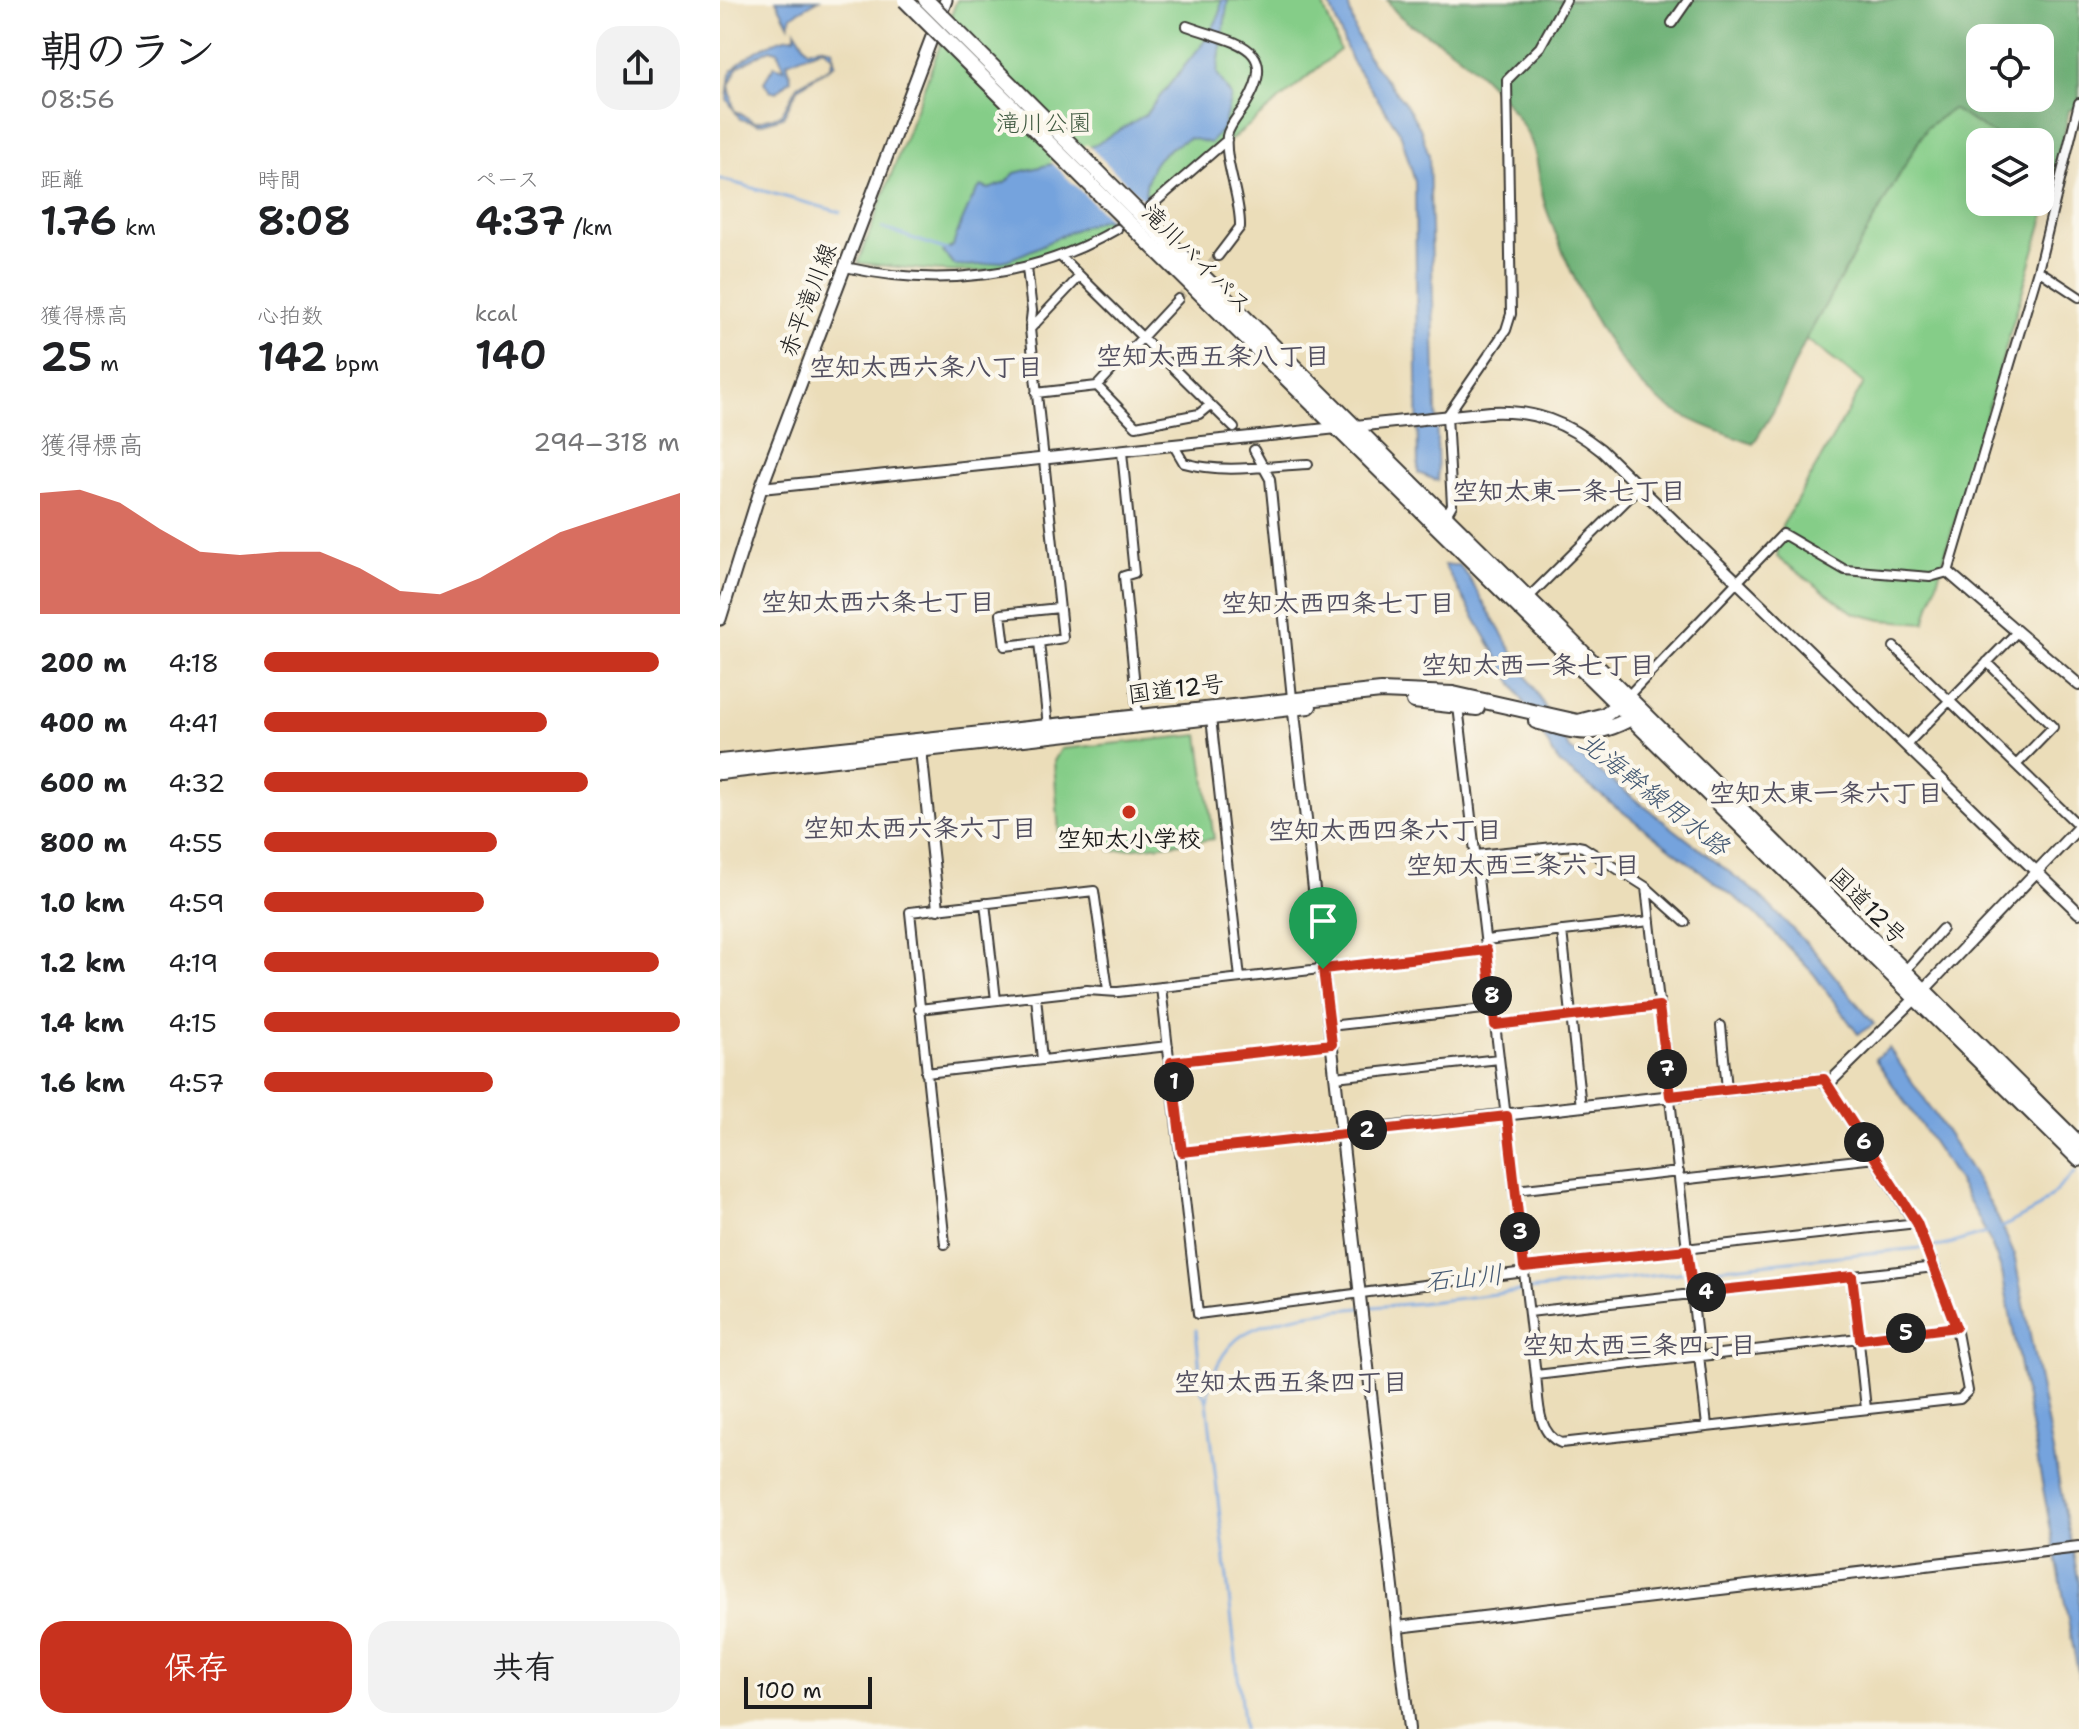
<!DOCTYPE html>
<html lang="ja">
<meta charset="utf-8">
<style>
body{margin:0;font-family:"Shantell Sans","Klee One",sans-serif;background:#f2f2f2;color:#202124;height:100vh;display:flex;flex-direction:column;font-size:30px;white-space:nowrap}
*{box-sizing:border-box;margin:0}
p{font-size:26px;color:#757577}
.icon{flex:none;width:44px;height:44px;fill:none;stroke:currentColor;stroke-width:2;stroke-linecap:round;stroke-linejoin:round}
.map{position:relative;flex:1;overflow:hidden}
.side{display:flex;flex-direction:column;background:#fff;width:720px}
.side>*{flex:none}
.fabs{position:absolute;left:1246px;top:24px;display:grid;gap:16px}
.fabs a{display:grid;place-items:center;width:88px;height:88px;border-radius:16px;background:#fff;box-shadow:0 8px 32px #0002;font-size:40px}
.scale{position:absolute;left:24px;bottom:20px;width:128px;box-sizing:border-box;padding-left:8px;border:4px solid #1c1c1c;border-top:0;font-size:22px;line-height:28px;white-space:nowrap;color:#1c1c1c;-webkit-text-stroke:6px #fbf7ec;paint-order:stroke}
.pin{position:absolute;display:grid;place-items:center;width:68px;height:68px;color:#fff;margin:-82px -34px;border-radius:50% 50% 50% 0;rotate:-45deg;box-shadow:0 0 8px #0007}
.pin .icon{rotate:45deg}
.km{position:absolute;width:40px;height:40px;margin:-20px;border-radius:50%;background:#222;color:#fff;font-size:22px;line-height:40px;text-align:center}
.round{display:grid;place-items:center;flex:none;width:84px;height:84px;border-radius:24px;background:#f2f2f2}
.summary{display:flex;align-items:center;justify-content:space-between;height:136px;padding:0 40px}
h1{font-size:44px;font-weight:600;line-height:60px}
.figures{display:grid;grid-template-columns:repeat(3,1fr);gap:12px;height:136px;padding:8px 40px}
.figures div{display:grid;align-content:center}
.figures b{font-size:40px;font-weight:600}
.figures small{font-size:22px;font-weight:400}
.figures p{font-size:22px}
.chart{height:224px;padding:16px 40px}
.chart p{display:flex;justify-content:space-between}
.chart svg{width:100%;height:144px;margin-top:8px;fill:#c8321e;opacity:.7}
.action{display:flex;gap:16px;margin-top:auto;padding:16px 40px}
.action a{flex:1;height:92px;border-radius:24px;background:#c8321e;color:#fff;font-size:32px;font-weight:600;line-height:92px;text-align:center}
.action a+a{background:#f2f2f2;color:#202124}
ul{padding:0 40px;list-style:none;font-size:26px}
li{display:grid;grid-template-columns:128px 96px 1fr;align-items:center;height:60px}
li i{height:20px;border-radius:10px;background:#c8321e}
main{display:flex;flex:1;min-height:0}
.map>svg:first-child{display:block}
.green{fill:#85cd88;stroke:#507452;stroke-width:2}
.forest{fill:#6cb074;stroke:#446648;stroke-width:2;fill-rule:evenodd}
.water{fill:#74a3dd;stroke:#48607c;stroke-width:2;fill-rule:evenodd}
.pier{fill:#ebddb9}
.lines{fill:none;stroke-linecap:round;stroke-linejoin:round}
.stream{stroke:#74a3dd;stroke-width:3}
.minor-tunnel{stroke:#c2b69a;stroke-width:8;stroke-dasharray:8 4;stroke-linecap:butt}
.minor-casing{stroke:#3b3934;stroke-width:12}
.tertiary-casing{stroke:#3b3934;stroke-width:14}
.secondary-casing{stroke:#3b3934;stroke-width:15}
.trunk-casing{stroke:#3b3934;stroke-width:18}
.minor{stroke:#fff;stroke-width:8}
.tertiary{stroke:#fff;stroke-width:10}
.secondary{stroke:#fff;stroke-width:11}
.trunk{stroke:#fff;stroke-width:14}
.trunk-bridge-casing{stroke:#3b3934;stroke-width:18;stroke-linecap:butt}
.trunk-bridge{stroke:#fff;stroke-width:14}
.route-casing{stroke:#fff;stroke-width:16}
.route{stroke:#c8321e;stroke-width:10}
.poi-dot{fill:#c8321e;stroke:#fbf7ec;stroke-width:3}
.labels{text-anchor:middle;stroke-width:8;stroke-linejoin:round;paint-order:stroke}
.park-label{font-size:24px;fill:#415a42;stroke:#fbf7ec}
.street-label{font-size:24px;fill:#1c1c1c;stroke:#fbf7ec}
.poi-label{font-size:24px;font-weight:bold;fill:#1c1c1c;stroke:#fbf7ec}
.neighbourhood-label{font-size:26px;font-weight:bold;fill:#514e5f;stroke:#fbf7ec}
.water-label{font-size:26px;font-style:italic;fill:#445973;stroke:#fbf7ec}
</style>
<main>
<section class="side">
<div class="summary"><div><h1>朝のラン</h1><p>08:56</p></div><a class="round"><svg class="icon" aria-label="share" viewBox="0 0 24 24"><path d="M12 15V3M7 8l5-5 5 5M5 13v7h14v-7"/></svg></a></div>
<div class="figures">
<div><p>距離</p><b>1.76<small> km</small></b></div>
<div><p>時間</p><b>8:08</b></div>
<div><p>ペース</p><b>4:37<small> /km</small></b></div>
</div>
<div class="figures">
<div><p>獲得標高</p><b>25<small> m</small></b></div>
<div><p>心拍数</p><b>142<small> bpm</small></b></div>
<div><p>kcal</p><b>140</b></div>
</div>
<div class="chart"><p><span>獲得標高</span>294–318 m</p>
<svg viewBox="0 0 160 44" preserveAspectRatio="none"><path d="M0 44V7L10 6L20 10L30 18L40 25L50 26L60 25L70 25L80 30L90 37L100 38L110 33L120 26L130 19L140 15L150 11L160 7V44z"/></svg>
</div>
<ul>
<li><b>200 m</b>4:18<i style="width:95%"></i></li>
<li><b>400 m</b>4:41<i style="width:68%"></i></li>
<li><b>600 m</b>4:32<i style="width:78%"></i></li>
<li><b>800 m</b>4:55<i style="width:56%"></i></li>
<li><b>1.0 km</b>4:59<i style="width:53%"></i></li>
<li><b>1.2 km</b>4:19<i style="width:95%"></i></li>
<li><b>1.4 km</b>4:15<i style="width:100%"></i></li>
<li><b>1.6 km</b>4:57<i style="width:55%"></i></li>
</ul>
<div class="action"><a>保存</a><a>共有</a></div>
</section>
<div class="map">
<svg width="1359" height="1729" viewBox="0 0 1359 1729">
<rect width="100%" height="100%" fill="#fbf7ec"/>
<filter id="ink" filterUnits="userSpaceOnUse"><feTurbulence type="fractalNoise" baseFrequency=".0125" numOctaves="2"/><feDisplacementMap in="SourceGraphic" scale="16" xChannelSelector="R" yChannelSelector="G"/><feConvolveMatrix kernelMatrix="1 2 1 2 8 2 1 2 1" color-interpolation-filters="sRGB"/></filter>
<filter id="wash" filterUnits="userSpaceOnUse"><feTurbulence type="fractalNoise" baseFrequency=".006" numOctaves="4" result="noise"/><feDisplacementMap in="SourceGraphic" scale="32" xChannelSelector="R" yChannelSelector="G"/><feGaussianBlur stdDeviation="1.8" result="paint"/><feColorMatrix in="noise" values="0 0 0 0 0 0 0 0 0 0 0 0 0 0 0 0 0 1.4 0 .05"/><feComposite in="paint" operator="in"/></filter>
<g filter="url(#wash)">
<rect width="100%" height="100%" fill="#ebddb9"/>
<path class="green" d="M 237,0 L 601,0 L 620,50 C 530,122 388,257 272,270 C 228,275 183,267 138,263 Z
M 1232,108 L 1287,142 L 1260,142 L 1260,202 L 1320,202 L 1320,162 L 1337,173 L 1205,623 L 1162,620 L 1134,613 L 1057,557 L 1062,526 L 1144,383 L 1086,339 L 1206,128 Z
M 479,735 L 494,839 L 390,851 L 389,846 L 340,849 L 334,761 L 341,749 Z"/>
<path class="forest" d="M 667,0 L 1359,0 L 1359,108 L 1349,110 L 1337,173 L 1320,162 L 1320,142 L 1287,142 L 1232,109 L 1206,128 L 1086,339 L 1053,412 L 1033,444 C 1003,433 970,422 944,404 C 889,366 848,269 826,208 C 818,186 820,158 809,137 C 791,102 756,66 723,44 C 701,29 681,24 667,0 ZM 1260,38 L 1320,38 L 1320,98 L 1260,98 Z"/>
<path class="water" d="M 56,0 L 99,0 L 71,16 L 69,25 Z
M 501,0 L 508,0 L 497,73 L 511,96 L 503,128 L 490,143 L 469,138 C 441,151 428,163 425,193 L 430,196 L 392,223 L 384,219 C 326,235 299,271 234,265 L 223,252 L 233,246 C 237,232 252,195 261,186 L 269,189 L 285,183 L 295,173 L 332,164 L 376,144 L 425,115 L 488,37 L 500,14 Z
M 608,0 L 627,0 L 636,33 L 648,57 L 686,105 L 700,128 L 709,155 L 718,481 L 698,473 L 695,182 L 680,132 L 631,60 Z
M 75,30 L 88,50 L 101,46 L 112,49 L 115,64 L 78,88 L 63,117 L 39,124 L 20,119 L 7,99 L 10,74 C 19,59 57,36 75,37 ZM 103,48 L 113,57 L 110,67 L 78,85 L 61,115 L 35,122 L 14,110 L 9,85 L 18,67 L 50,49 L 57,51 L 65,69 L 54,66 L 44,82 L 49,90 L 57,92 L 71,79 L 67,62 Z
M 724,565 L 739,565 L 748,576 L 849,748 L 1039,895 L 1095,952 L 1154,1024 L 1138,1034 L 1093,973 L 1035,913 L 839,763 Z
M 1169,1048 C 1214,1115 1264,1179 1294,1254 L 1359,1583 L 1359,1678 L 1282,1272 C 1254,1193 1202,1128 1155,1059 Z"/>
<path class="pier" d="M 367,144 L 427,203 L 395,225 L 330,161 Z"/>
<g class="lines">
<path class="stream" d="M 0,179 L 120,212
M 162,228 L 230,251
M 1281,1228 L 1320,1207 L 1355,1172
M 476,1330 L 482,1392 L 487,1401
M 524,1729 L 487,1401 C 490,1376 502,1348 524,1334 C 567,1308 659,1308 709,1302 C 880,1281 1051,1262 1222,1246 L 1270,1232"/>
</g>
</g>
<g filter="url(#ink)">
<g class="lines">
<path class="minor-tunnel" d="M 458,299 L 498,256"/>
<g class="minor-casing">
<path id="minor" d="M 952,23 L 968,0
M 467,26 C 512,43 562,44 526,104 C 520,114 509,125 507,136 C 504,163 521,198 520,227 L 498,256
M 431,206 L 507,140
M 341,257 L 514,428
M 125,267 C 219,288 313,278 397,229
M 307,268 L 312,311 L 310,327
M 1318,270 L 1359,297
M 377,386 L 416,426 L 479,414 L 490,405
M 316,393 L 377,386 L 458,299
M 454,446 L 464,463 C 504,474 547,466 588,464
M 534,450 L 550,479 L 572,698
M 402,452 L 414,573 L 404,576 L 418,716
M 725,517 L 732,505 L 727,416 L 786,330 L 791,314 L 787,80 L 820,47 L 846,0
M 807,599 L 920,487
M 319,642 L 285,646 L 281,614 L 339,608
M 1174,647 L 1359,826
M 1267,662 L 1333,727 L 1296,765
M 908,696 L 1063,534 L 1125,570 L 1210,577 L 1228,572 L 1318,270 L 1359,103
M 738,706 L 816,1375 C 819,1399 816,1433 841,1443 L 1240,1399 L 1248,1391 L 1236,1327 L 1202,1234 L 1107,1085
M 491,718 L 520,978
M 328,726 L 319,642 L 343,638 L 310,329 L 360,276
M 1186,745 L 1297,632
M 756,855 L 853,845 L 863,847 L 926,887 L 965,922
M 926,887 L 987,1426
M 265,903 L 276,1000
M 842,931 L 861,1107
M 766,940 L 930,921
M 1183,973 L 1222,929
M 441,987 L 478,1314 L 805,1272
M 316,996 L 322,1060
M 199,1009 L 367,990 L 398,992 L 767,950
M 775,1025 L 939,1006
M 609,1026 L 773,1008
M 1001,1026 L 1007,1089
M 451,1062 L 612,1044
M 206,1073 L 448,1046
M 615,1077 L 779,1059
M 462,1152 L 622,1133
M 960,1180 L 1155,1158
M 795,1190 L 959,1172
M 225,1244 L 190,912 L 374,891 L 388,990
M 804,1267 L 1197,1223
M 1132,1276 L 1146,1409
M 809,1312 L 1215,1267
M 816,1375 L 1236,1327"/>
</g>
<g class="tertiary-casing">
<path id="tertiary" d="M 41,488 L 770,412 C 815,410 846,422 881,450 L 1359,913
M 1228,572 L 1359,685
M 573,704 L 689,1729
M 201,750 L 218,909
M 622,1133 L 1104,1079 L 1107,1085 L 1202,992 L 1359,827
M 678,1627 L 1359,1547"/>
</g>
<g class="secondary-casing">
<path id="secondary" d="M 0,619 L 41,488 L 226,0"/>
</g>
<g class="trunk-casing">
<path id="trunk" d="M 415,209 L 1359,1144
M 406,220 L 1359,1159
M 694,701 L 757,708
M 816,721 C 855,732 874,739 911,718
M 0,762 L 661,691 L 733,694 L 858,722 L 885,715 L 905,699
M 0,772 L 589,706"/>
</g>
<use href="#minor" class="minor"/>
<use href="#tertiary" class="tertiary"/>
<use href="#secondary" class="secondary"/>
<use href="#trunk" class="trunk"/>
<g class="trunk-bridge-casing">
<path id="trunk-bridge" d="M 185,0 L 406,220
M 206,0 L 415,209"/>
</g>
<use href="#trunk-bridge" class="trunk-bridge"/>
</g>
</g>
<g class="lines" filter="url(#ink)">
<g class="route-casing">
<path id="route" d="M 767,950 L 775,1025 L 939,1006 L 950,1096 L 1104,1079 L 1197,1223 L 1236,1327 L 1140,1339 L 1132,1276 L 973,1293 L 967,1250 L 804,1267 L 787,1116 L 462,1152 L 451,1062 L 612,1044 L 603,969 Z"/>
</g>
<use href="#route" class="route"/>
</g>
<circle class="poi-dot" cx="409" cy="812" r="8"/>
<g class="labels">
<g class="park-label">
<text x="324" y="131">滝川公園</text>
</g>
<g class="street-label">
<text transform="translate(477 259) rotate(45)" y="8">滝川バイパス</text>
<text transform="translate(88 300) rotate(-69)" y="8">赤平滝川線</text>
<text transform="translate(456 689) rotate(-7)" y="8">国道12号</text>
<text transform="translate(1148 906) rotate(45)" y="8">国道12号</text>
</g>
<g class="poi-label">
<text x="409" y="847">空知太小学校</text>
</g>
<g class="neighbourhood-label">
<text x="493" y="365">空知太西五条八丁目</text>
<text x="206" y="376">空知太西六条八丁目</text>
<text x="849" y="500">空知太東一条七丁目</text>
<text x="158" y="611">空知太西六条七丁目</text>
<text x="618" y="612">空知太西四条七丁目</text>
<text x="818" y="674">空知太西一条七丁目</text>
<text x="1106" y="802">空知太東一条六丁目</text>
<text x="200" y="837">空知太西六条六丁目</text>
<text x="665" y="839">空知太西四条六丁目</text>
<text x="803" y="874">空知太西三条六丁目</text>
<text x="919" y="1354">空知太西三条四丁目</text>
<text x="571" y="1391">空知太西五条四丁目</text>
</g>
<g class="water-label">
<text transform="translate(934 794) rotate(38)" y="9">北海幹線用水路</text>
<text transform="translate(744 1278) rotate(-6)" y="9">石山川</text>
</g>
</g>
</svg>
<div class="fabs">
<a><svg class="icon" aria-label="locate" viewBox="0 0 24 24"><circle cx="12" cy="12" r="6"/><path d="M12 2v4M12 18v4M2 12h4M18 12h4"/></svg></a>
<a><svg class="icon" aria-label="layers" viewBox="0 0 24 24"><path d="M12 4l9 5-9 5-9-5zM3 14l9 5 9-5"/></svg></a>
</div>
<div class="scale">100 m</div>
<div class="pin" style="left:603px;top:969px;background:#1e9e55"><svg class="icon" aria-label="arrive" viewBox="0 0 24 24"><path d="M6 21V4h12l-3 4 3 4H6"/></svg></div>
<b class="km" style="left:454px;top:1082px">1</b>
<b class="km" style="left:647px;top:1130px">2</b>
<b class="km" style="left:800px;top:1232px">3</b>
<b class="km" style="left:986px;top:1292px">4</b>
<b class="km" style="left:1186px;top:1333px">5</b>
<b class="km" style="left:1144px;top:1142px">6</b>
<b class="km" style="left:947px;top:1069px">7</b>
<b class="km" style="left:772px;top:996px">8</b>
</div>
</main>
